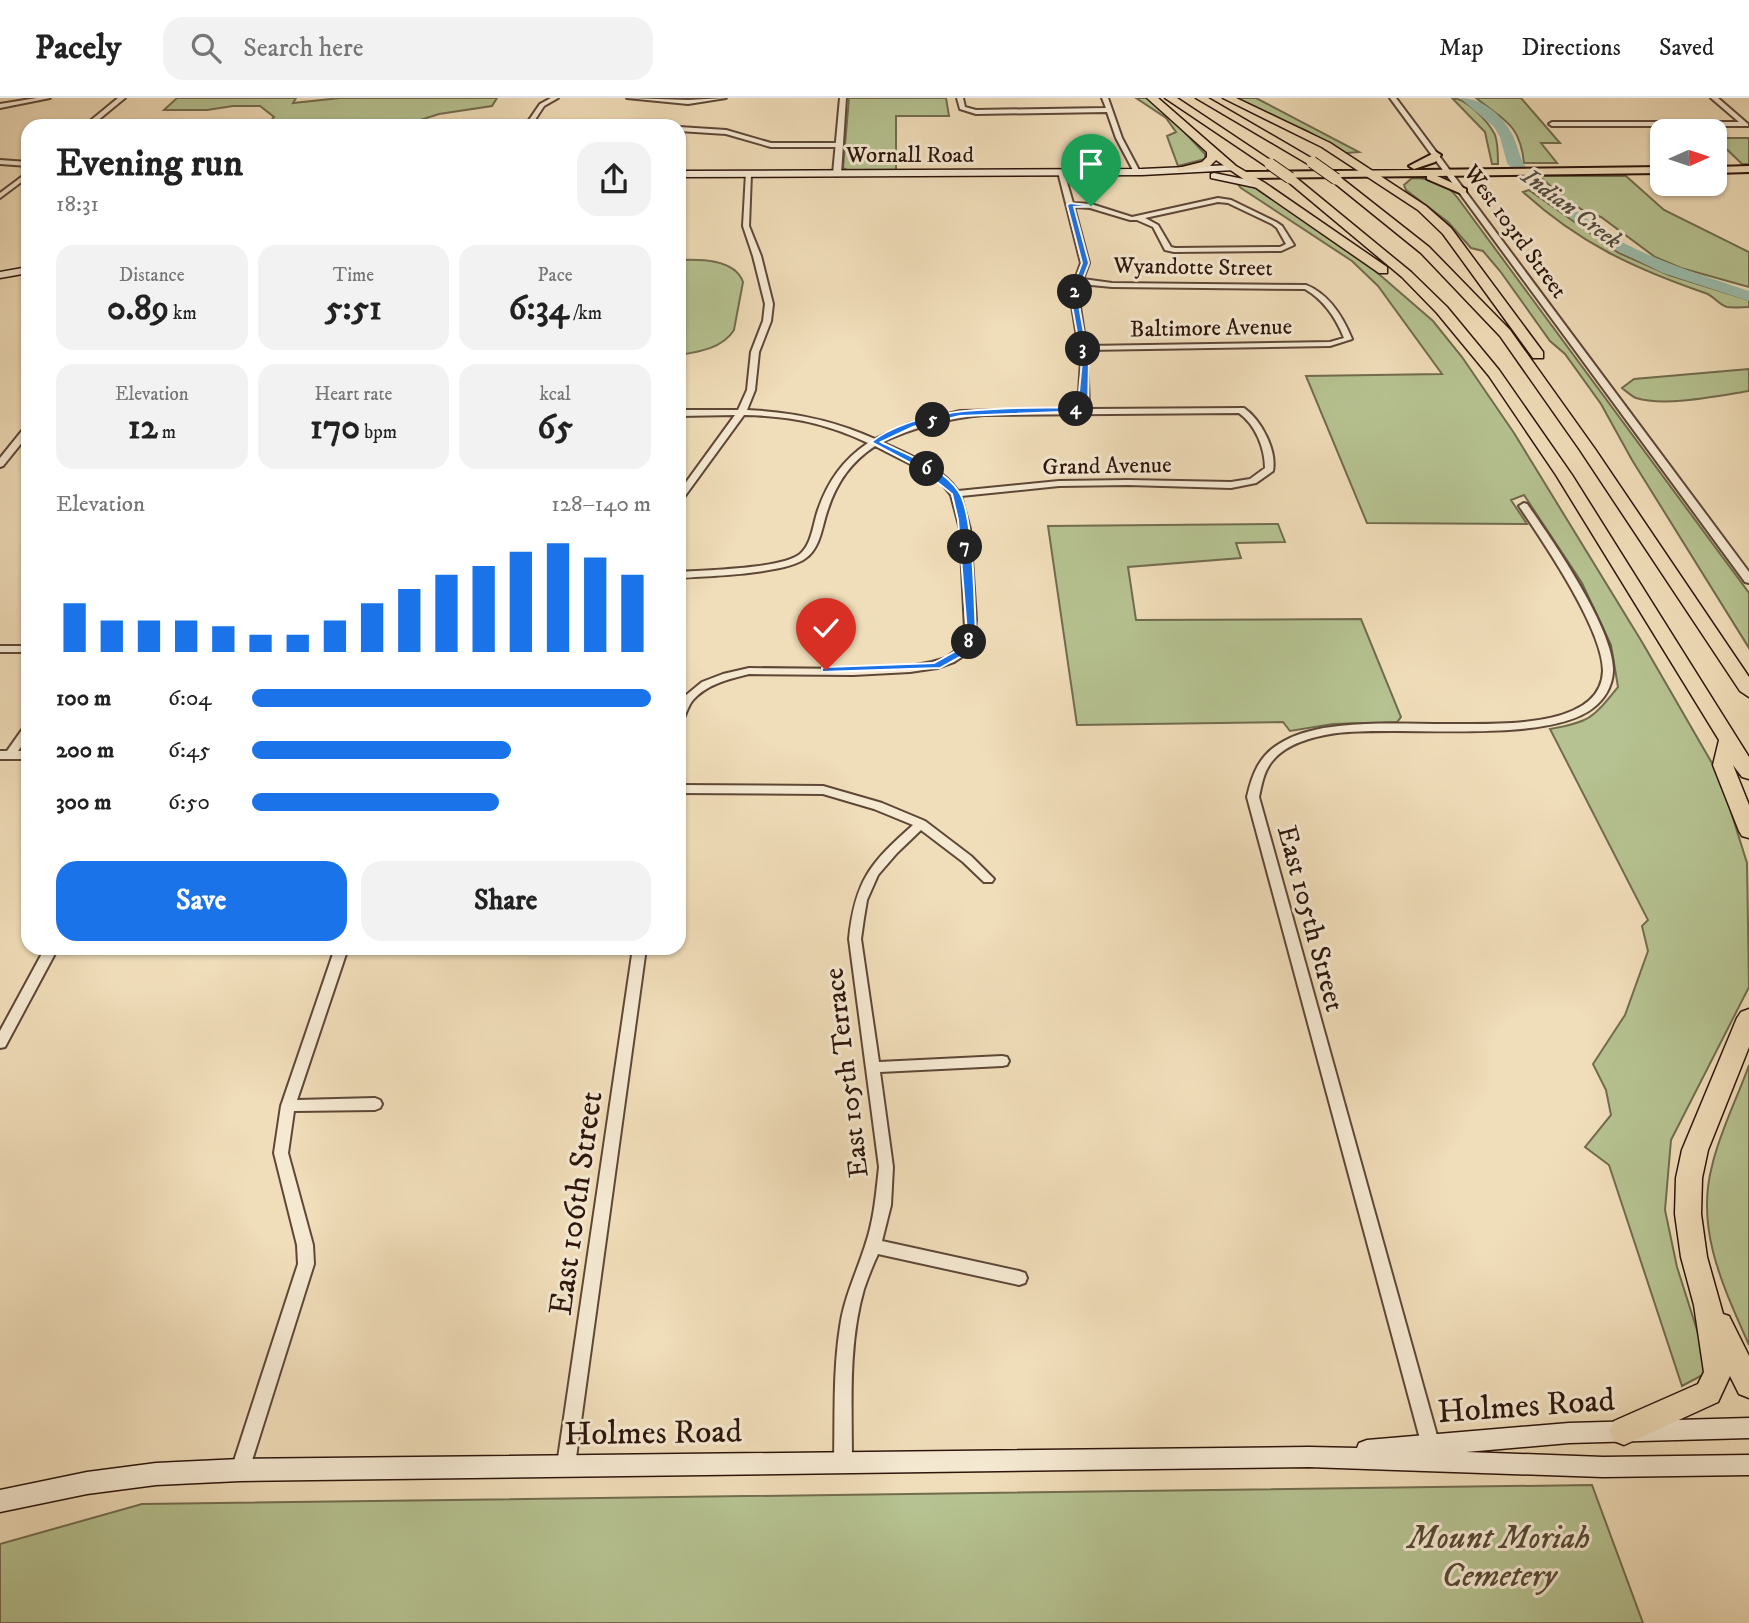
<!DOCTYPE html>
<meta charset="utf-8">
<style>
body{margin:0;font-family:"IM FELL DW Pica",serif;background:#f2f2f2;color:#222;height:100vh;display:flex;flex-direction:column;font-size:26px;white-space:nowrap}
*{box-sizing:border-box;margin:0}
p{font-size:23px;color:#767676}
.icon{flex:none;width:38px;height:38px;fill:none;stroke:currentColor;stroke-width:2;stroke-linecap:round;stroke-linejoin:round}
.map{position:relative;flex:1;overflow:hidden}
.details{position:absolute;left:21px;top:21px;width:665px;height:836px;display:flex;flex-direction:column;background:#fff;border-radius:21px;box-shadow:0 2px 5px #0004}
.details>*{flex:none}
.needle{width:46px;rotate:87deg}
.controls{position:absolute;left:1650px;top:21px;display:grid;gap:14px}
.controls a{display:grid;place-items:center;width:77px;height:77px;border-radius:14px;background:#fff;box-shadow:0 2px 5px #0004;font-size:35px}
.pin{position:absolute;display:grid;place-items:center;width:60px;height:60px;color:#fff;margin:-72px -30px;border-radius:50% 50% 50% 0;rotate:-45deg;box-shadow:0 0 7px #0007}
.pin .icon{rotate:45deg}
.km{position:absolute;width:35px;height:35px;margin:-18px;border-radius:50%;background:#222;color:#fff;font-size:19px;line-height:35px;text-align:center}
.round{display:grid;place-items:center;flex:none;width:74px;height:74px;border-radius:21px;background:#f2f2f2}
.head{display:flex;align-items:center;justify-content:space-between;height:119px;padding:0 35px}
h1{font-size:38px;font-weight:800;line-height:52px}
.figures{display:grid;grid-template-columns:repeat(3,1fr);gap:10px;height:119px;padding:7px 35px}
.figures div{display:grid;align-content:center;border-radius:18px;background:#f2f2f2;text-align:center}
.figures b{font-size:35px;font-weight:800}
.figures small{font-size:19px;font-weight:400}
.figures p{font-size:19px}
.chart{height:196px;padding:14px 35px}
.chart p{display:flex;justify-content:space-between}
.chart svg{width:100%;height:126px;margin-top:7px;stroke:#1a73e8;stroke-width:6}
.cta{display:flex;gap:14px;margin-top:auto;padding:14px 35px}
.cta a{flex:1;height:80px;border-radius:21px;background:#1a73e8;color:#fff;font-size:28px;font-weight:800;line-height:80px;text-align:center}
.cta a+a{background:#f2f2f2;color:#222}
ul{padding:0 35px;list-style:none;font-size:23px}
li{display:grid;grid-template-columns:112px 84px 1fr;align-items:center;height:52px}
li i{height:18px;border-radius:9px;background:#1a73e8}
header{display:flex;align-items:center;gap:42px;box-sizing:border-box;height:98px;padding:0 35px;background:#fff;border-bottom:2px solid #e0e0e0}
header strong{font-size:33px}
nav{display:flex;gap:38px;margin-inline-start:auto;font-size:24px}
.search{width:490px;height:63px;background:#f2f2f2;display:flex;align-items:center;gap:18px;box-sizing:border-box;padding:0 24px;border-radius:21px;color:#767676;font-size:26px}
.map>svg:first-child{display:block}
.green{fill:#b6c291;stroke:#726c4e;stroke-width:2}
.lines{fill:none;stroke-linecap:round;stroke-linejoin:round}
.river{fill:#9bbcac;fill-rule:evenodd}
.minor-casing{stroke:#5e4737;stroke-width:4}
.tertiary-casing{stroke:#5e4737;stroke-width:4}
.secondary-casing{stroke:#2d150c;stroke-width:3}
.primary-casing{stroke:#2d150c;stroke-width:4}
.motorway-casing{stroke:#2d150c;stroke-width:3}
.minor{fill:#f5e9d2;fill-rule:evenodd}
.tertiary{fill:#f5e9d2;fill-rule:evenodd}
.secondary{fill:#f5e9d2;fill-rule:evenodd}
.primary{fill:#f0ddb9;fill-rule:evenodd}
.motorway{fill:#f0ddb9;fill-rule:evenodd}
.motorway-bridge-casing{stroke:#2d150c;stroke-width:13;stroke-linecap:butt}
.motorway-bridge{stroke:#f0ddb9;stroke-width:11}
.route{fill:#1a73e8;stroke:#fff;stroke-width:2}
.labels{text-anchor:middle;stroke-width:6;stroke-linejoin:round;paint-order:stroke}
.far-street-label{font-size:23px;fill:#2d150c;stroke:#f5e9d2}
.far-water-label{font-size:24px;font-style:italic;fill:#544f44;stroke:#f5e9d2}
.street-label{font-size:28px;fill:#2d150c;stroke:#f5e9d2}
.near-street-label{font-size:33px;fill:#2d150c;stroke:#f5e9d2}
.near-park-label{font-size:33px;font-style:italic;fill:#564934;stroke:#f5e9d2}
</style>
<header>
<strong>Pacely</strong>
<div class="search"><svg class="icon" aria-label="search" viewBox="0 0 24 24"><circle cx="10" cy="10" r="6"/><path d="M15 15l6 6"/></svg>Search here</div>
<nav><a>Map</a><a>Directions</a><a>Saved</a></nav>
</header>
<div class="map">
<svg width="1749" height="1525" viewBox="0 0 1749 1525">
<rect width="100%" height="100%" fill="#f0ddb9"/>
<filter id="stains"><feTurbulence type="fractalNoise" baseFrequency=".00286" numOctaves="4"/><feColorMatrix values="0 0 0 0 .2 0 0 0 0 .09 0 0 0 0 .02 0 0 0 .5 -.17"/></filter>
<radialGradient id="worn" r=".72"><stop offset=".6" stop-color="#630" stop-opacity="0"/><stop offset="1" stop-color="#630" stop-opacity=".3"/></radialGradient>
<path class="green" d="M 177,0 L 296,0 L 293,5 L 340,0 L 497,0 L 492,8 L 439,16 L 417,23 L 414,28 L 266,28 L 274,19 L 260,8 L 233,8 L 207,12 L 164,12 Z
M 849,0 L 946,0 L 949,18 L 896,18 L 896,73 L 847,72 L 843,70 Z
M 1136,0 L 1151,0 L 1159,7 L 1205,56 L 1205,61 L 1178,68 L 1167,38 L 1176,34 L 1166,20 Z
M 1233,0 L 1256,0 L 1359,54 L 1346,55 L 1307,33 Z
M 1452,0 C 1466,0 1489,24 1495,37 C 1498,45 1498,58 1498,66 L 1492,66 L 1485,34 Z
M 1476,0 L 1521,0 L 1560,45 L 1541,45 L 1557,65 L 1524,65 C 1520,25 1503,22 1476,0 Z
M 1715,40 L 1749,40 L 1749,66 L 1742,66 Z
M 1539,78 L 1626,78 L 1664,112 L 1749,154 L 1749,189 L 1681,170 L 1655,159 L 1601,119 L 1587,115 L 1563,99 Z
M 1412,80 C 1430,80 1445,84 1457,99 L 1749,495 L 1749,550 L 1632,362 L 1601,306 L 1565,256 L 1550,243 L 1500,173 L 1483,153 L 1471,150 L 1448,124 L 1406,92 L 1404,87 Z
M 1235,83 L 1256,90 L 1358,158 L 1433,223 L 1462,259 L 1514,335 L 1642,544 L 1720,679 L 1747,765 L 1749,889 L 1671,1042 L 1665,1112 L 1677,1169 L 1710,1273 L 1682,1288 L 1609,1067 L 1585,1049 L 1611,1017 L 1606,992 L 1593,966 L 1625,917 L 1648,853 L 1642,828 L 1648,822 L 1550,631 C 1590,624 1593,620 1618,589 L 1611,547 L 1582,485 L 1524,397 L 1511,402 L 1527,426 L 1367,425 L 1306,278 L 1442,276 L 1378,188 L 1352,163 L 1241,90 Z
M 1529,92 L 1619,155 L 1669,177 L 1749,202 L 1749,209 C 1742,209 1734,210 1727,209 C 1719,207 1713,197 1705,195 C 1633,170 1579,145 1523,94 Z
M 679,162 C 700,161 735,161 743,184 L 734,232 C 723,250 699,254 679,257 Z
M 1749,271 L 1749,293 C 1718,298 1665,309 1636,300 C 1631,298 1626,293 1622,290 L 1634,281 Z
M 1278,426 L 1285,444 L 1236,445 L 1241,460 L 1128,469 L 1136,522 L 1361,521 L 1401,619 L 1397,624 L 1333,626 L 1290,633 L 1283,624 L 1077,627 L 1048,428 Z
M 1749,967 L 1749,1247 C 1724,1190 1695,1132 1712,1068 C 1720,1033 1737,1001 1749,967 Z
M 1592,1387 L 1643,1525 L 0,1525 L 0,1446 L 142,1406 Z"/>
<g class="lines">
<path class="river" d="M 1460,0 C 1482,0 1503,17 1513,38 C 1521,55 1518,64 1535,79 C 1556,97 1596,129 1620,143 C 1661,165 1705,178 1749,193 L 1749,203 L 1663,175 L 1608,148 L 1524,84 L 1507,65 L 1500,39 L 1494,29 Z"/>
<g class="minor-casing">
<path id="minor" d="M 37,0 L 50,0 L 0,10 L 0,6 Z
M 118,0 L 125,0 L 91,28 L 84,28 Z
M 551,0 L 558,0 L 544,8 L 531,28 L 525,28 L 540,6 Z
M 627,0 L 688,2 L 726,0 L 688,6 Z
M 957,0 L 963,0 L 965,9 L 976,12 L 1106,10 L 1102,0 L 1108,0 L 1122,40 L 1140,74 L 1137,76 L 1134,74 L 1116,40 L 1107,14 L 976,16 L 960,11 Z
M 1711,0 L 1718,0 L 1748,26 L 1748,28 L 1552,28 L 1549,26 L 1552,24 L 1739,24 Z
M 679,29 L 726,32 L 771,45 L 839,45 L 842,47 L 839,49 L 771,49 L 726,36 L 679,33 Z
M 0,62 L 28,64 L 28,68 L 0,66 Z
M 1061,72 L 1064,74 L 1073,105 L 1091,106 L 1132,119 L 1218,100 L 1231,102 L 1276,124 L 1282,128 L 1294,147 L 1281,153 L 1174,154 L 1165,152 L 1153,129 L 1137,122 L 1130,122 L 1090,110 L 1074,109 L 1089,165 L 1083,181 L 1112,185 L 1306,187 C 1329,196 1343,219 1352,241 L 1330,248 L 1087,252 L 1089,311 L 1244,310 C 1261,322 1277,352 1273,373 L 1256,385 L 1231,390 L 1128,387 L 1059,388 L 961,398 L 970,431 L 976,522 L 974,540 L 963,558 L 954,564 L 937,570 L 910,574 L 853,577 L 749,576 C 729,581 707,586 693,602 C 688,608 686,616 683,622 L 679,623 L 679,607 L 685,598 L 702,584 L 723,576 L 749,570 L 853,571 L 910,568 L 932,564 L 946,560 L 955,553 L 964,540 L 965,531 L 960,431 L 951,397 L 943,387 L 930,376 L 875,348 C 851,364 837,384 828,411 C 822,427 821,449 806,460 C 786,476 707,478 679,480 L 679,474 C 706,472 781,471 800,456 C 812,446 813,426 818,412 C 828,383 843,362 868,345 C 826,325 790,318 744,317 L 682,402 L 679,403 L 679,394 L 735,317 L 679,318 L 679,312 L 738,312 L 747,292 L 751,254 L 763,223 L 765,206 L 753,158 L 743,128 L 746,75 L 751,76 L 749,128 L 761,158 L 773,206 L 771,223 L 759,254 L 755,292 L 747,312 C 792,314 833,322 875,341 L 908,326 L 960,313 L 1081,311 L 1079,294 L 1081,263 L 1070,196 L 1081,165 L 1058,74 ZM 1218,104 L 1228,105 L 1272,126 L 1277,130 L 1286,146 L 1280,149 L 1175,150 L 1171,149 L 1158,127 L 1145,120 ZM 1081,186 L 1112,189 L 1305,191 C 1324,202 1336,220 1344,240 L 1330,244 L 1086,248 L 1078,196 ZM 1239,315 C 1256,327 1265,351 1265,370 L 1250,381 L 1231,384 L 1128,382 L 1059,383 L 958,393 C 941,368 908,357 882,344 C 915,329 947,320 984,317 Z
M 28,74 L 28,79 L 0,100 L 0,95 Z
M 28,328 L 28,337 L 3,368 L 0,369 L 0,360 L 25,329 Z
M 1524,405 L 1527,406 C 1551,440 1616,534 1613,574 C 1612,589 1604,602 1593,610 C 1546,647 1399,627 1337,635 C 1316,638 1290,644 1275,660 C 1264,671 1262,685 1259,699 L 1441,1352 L 1438,1358 L 1432,1360 L 1426,1358 L 1423,1352 L 1247,699 C 1252,677 1259,658 1279,646 C 1296,635 1319,630 1339,628 C 1374,624 1411,626 1446,626 C 1487,625 1601,634 1603,573 C 1603,531 1543,444 1519,408 Z
M 0,548 L 28,548 L 28,554 L 0,554 Z
M 28,628 L 28,639 L 18,653 L 28,653 L 28,661 L 0,661 L 0,653 L 7,653 L 24,629 Z
M 679,687 L 823,688 L 882,705 L 925,723 L 971,758 L 994,781 L 992,784 L 984,784 L 963,764 L 921,732 L 897,755 L 878,777 L 867,802 L 864,820 L 861,841 L 879,964 L 1002,958 L 1007,959 L 1009,963 L 1007,967 L 1002,968 L 880,974 L 893,1069 L 891,1107 L 882,1143 L 1019,1173 L 1025,1175 L 1027,1180 L 1025,1185 L 1019,1187 L 878,1156 C 873,1167 868,1179 864,1191 C 848,1246 852,1306 852,1363 L 849,1369 L 843,1371 L 837,1369 L 834,1363 C 835,1319 833,1273 840,1229 C 844,1200 856,1176 865,1148 C 874,1122 876,1096 879,1069 L 849,841 C 855,783 870,765 913,727 L 874,711 L 823,696 L 679,695 Z
M 45,850 L 58,850 L 5,949 L 0,950 L 0,933 Z
M 335,850 L 348,850 L 297,1002 L 375,1000 L 380,1002 L 382,1006 L 380,1010 L 375,1012 L 294,1013 L 288,1055 L 313,1147 L 314,1166 L 249,1372 L 246,1378 L 240,1380 L 234,1378 L 231,1372 L 298,1166 L 297,1147 L 274,1055 L 281,1008 Z
M 633,850 L 646,850 L 575,1367 L 572,1373 L 566,1375 L 560,1373 L 557,1367 Z"/>
</g>
<g class="tertiary-casing">
<path id="tertiary" d="M 840,0 L 846,0 L 841,76 L 837,78 L 833,76 Z
M 1390,0 L 1396,0 L 1749,474 L 1749,485 L 1745,484 Z"/>
</g>
<g class="secondary-casing">
<path id="secondary" d="M 1232,67 L 1236,70 L 1235,72 L 1142,77 L 679,79 L 679,73 L 1142,71 Z
M 1214,75 L 1263,85 L 1267,88 L 1263,91 L 1211,80 L 1211,76 Z
M 28,169 L 28,175 L 0,180 L 0,174 Z
M 1749,1320 L 1749,1340 L 1569,1345 L 1466,1354 L 1603,1359 L 1749,1357 L 1749,1377 L 1603,1379 L 1309,1369 L 240,1383 L 156,1387 L 87,1396 L 0,1414 L 0,1392 L 87,1374 L 156,1365 L 240,1361 L 1309,1349 L 1357,1350 L 1359,1345 L 1367,1342 L 1569,1325 Z"/>
</g>
<g class="primary-casing">
<path id="primary" d="M 1436,54 L 1441,57 L 1435,64 L 1414,71 L 1409,68 Z
M 1749,68 L 1749,74 L 1715,75 L 1715,69 Z
M 1662,69 L 1662,75 L 1437,78 L 1466,91 L 1466,95 L 1462,96 L 1427,81 L 1427,78 L 1246,80 L 1241,77 L 1246,74 Z"/>
</g>
<g class="motorway-casing">
<path id="motorway" d="M 1147,0 L 1158,0 L 1236,68 L 1265,85 L 1387,169 L 1387,175 L 1379,175 L 1216,62 L 1210,68 L 1178,74 L 1178,70 L 1202,64 L 1207,59 L 1207,54 Z
M 1165,0 L 1177,0 L 1276,66 L 1266,68 Z
M 1196,0 L 1208,0 L 1318,64 L 1308,66 Z
M 1223,0 L 1236,0 L 1330,45 L 1426,108 L 1451,130 L 1543,254 L 1543,260 L 1533,260 L 1443,136 L 1418,112 L 1322,49 Z
M 1286,78 L 1294,78 L 1411,174 L 1447,209 L 1499,272 L 1572,377 L 1749,659 L 1749,681 L 1742,679 L 1733,667 L 1749,707 L 1749,740 L 1742,738 L 1739,733 L 1713,667 L 1719,642 L 1556,377 L 1489,278 L 1437,215 L 1402,179 L 1286,82 Z
M 1332,79 L 1340,79 L 1429,149 L 1510,232 L 1595,351 L 1749,579 L 1749,599 L 1740,593 L 1580,352 L 1500,238 L 1421,155 L 1332,83 Z
M 1749,911 L 1749,949 L 1708,1052 L 1702,1080 L 1701,1116 L 1707,1159 L 1723,1216 L 1729,1218 L 1749,1258 L 1749,1300 L 1739,1296 L 1730,1278 L 1718,1304 L 1624,1347 L 1614,1343 L 1609,1333 L 1614,1323 L 1698,1286 L 1704,1274 L 1694,1207 L 1681,1159 L 1675,1116 L 1676,1080 L 1682,1052 L 1737,920 L 1741,914 Z"/>
</g>
<use href="#minor" class="minor"/>
<use href="#tertiary" class="tertiary"/>
<use href="#secondary" class="secondary"/>
<use href="#primary" class="primary"/>
<use href="#motorway" class="motorway"/>
<g class="motorway-bridge-casing">
<path id="motorway-bridge" d="M 1312,64 L 1336,81
M 1270,66 L 1290,80"/>
</g>
<use href="#motorway-bridge" class="motorway-bridge"/>
</g>
<path class="route" d="M 1070,105 L 1094,108 L 1074,109 L 1089,165 L 1077,196 L 1089,263 L 1088,313 L 960,318 L 913,329 L 881,344 C 907,357 943,369 959,394 C 974,417 974,504 976,535 L 974,544 L 965,556 L 940,570 L 822,574 L 822,570 L 826,569 L 934,565 L 959,551 L 967,535 L 958,422 L 952,396 L 918,369 L 871,344 C 924,304 1017,311 1081,309 L 1079,294 L 1082,263 L 1070,196 L 1082,165 L 1067,107 Z"/>
<g class="labels">
<g class="far-street-label">
<text x="910" y="64">Wornall Road</text>
<text transform="translate(1516 133) rotate(54)" y="8">West 103rd Street</text>
<text transform="translate(1193 168) rotate(1)" y="8">Wyandotte Street</text>
<text transform="translate(1211 229) rotate(-1)" y="8">Baltimore Avenue</text>
<text transform="translate(1107 367) rotate(-1)" y="8">Grand Avenue</text>
</g>
<g class="far-water-label">
<text transform="translate(1572 110) rotate(37)" y="8">Indian Creek</text>
</g>
<g class="street-label">
<text transform="translate(1312 820) rotate(75)" y="10">East 105th Street</text>
<text transform="translate(845 975) rotate(-97)" y="10">East 105th Terrace</text>
</g>
<g class="near-street-label">
<text transform="translate(574 1105) rotate(-82)" y="12">East 106th Street</text>
<text transform="translate(1526 1306) rotate(-4)" y="12">Holmes Road</text>
<text transform="translate(653 1333) rotate(-1)" y="12">Holmes Road</text>
</g>
<g class="near-park-label">
<text x="1499" y="1450">Mount Moriah<tspan x="1499" dy="38">Cemetery</tspan></text>
</g>
</g>
<rect width="100%" height="100%" filter="url(#stains)"/>
<rect width="100%" height="100%" fill="url(#worn)"/>
</svg>
<div class="controls">
<a><svg class="needle" viewBox="-14 -14 28 28"><path d="M0-13l5 13h-10z" fill="#e53935"/><path d="M0 13l5-13h-10z" fill="#767676"/></svg></a>
</div>
<div class="pin" style="left:1091px;top:108px;background:#1e9e55"><svg class="icon" aria-label="arrive" viewBox="0 0 24 24"><path d="M6 21V4h12l-3 4 3 4H6"/></svg></div>
<div class="pin" style="left:826px;top:572px;background:#d93025"><svg class="icon" aria-label="check" viewBox="0 0 24 24"><path d="M5 12l5 5 9-10"/></svg></div>
<b class="km" style="left:1075px;top:194px">2</b>
<b class="km" style="left:1083px;top:251px">3</b>
<b class="km" style="left:1076px;top:311px">4</b>
<b class="km" style="left:933px;top:322px">5</b>
<b class="km" style="left:927px;top:371px">6</b>
<b class="km" style="left:965px;top:449px">7</b>
<b class="km" style="left:969px;top:544px">8</b>
<section class="details">
<div class="head"><div><h1>Evening run</h1><p>18:31</p></div><a class="round"><svg class="icon" aria-label="share" viewBox="0 0 24 24"><path d="M12 15V3M7 8l5-5 5 5M5 13v7h14v-7"/></svg></a></div>
<div class="figures">
<div><p>Distance</p><b>0.89<small> km</small></b></div>
<div><p>Time</p><b>5:51</b></div>
<div><p>Pace</p><b>6:34<small> /km</small></b></div>
</div>
<div class="figures">
<div><p>Elevation</p><b>12<small> m</small></b></div>
<div><p>Heart rate</p><b>170<small> bpm</small></b></div>
<div><p>kcal</p><b>65</b></div>
</div>
<div class="chart"><p><span>Elevation</span>128–140 m</p>
<svg viewBox="0 0 160 44" preserveAspectRatio="none"><path d="M5 44V27M15 44V33M25 44V33M35 44V33M45 44V35M55 44V38M65 44V38M75 44V33M85 44V27M95 44V22M105 44V17M115 44V14M125 44V9M135 44V6M145 44V11M155 44V17"/></svg>
</div>
<ul>
<li><b>100 m</b>6:04<i style="width:100%"></i></li>
<li><b>200 m</b>6:45<i style="width:65%"></i></li>
<li><b>300 m</b>6:50<i style="width:62%"></i></li>
</ul>
<div class="cta"><a>Save</a><a>Share</a></div>
</section>
</div>
